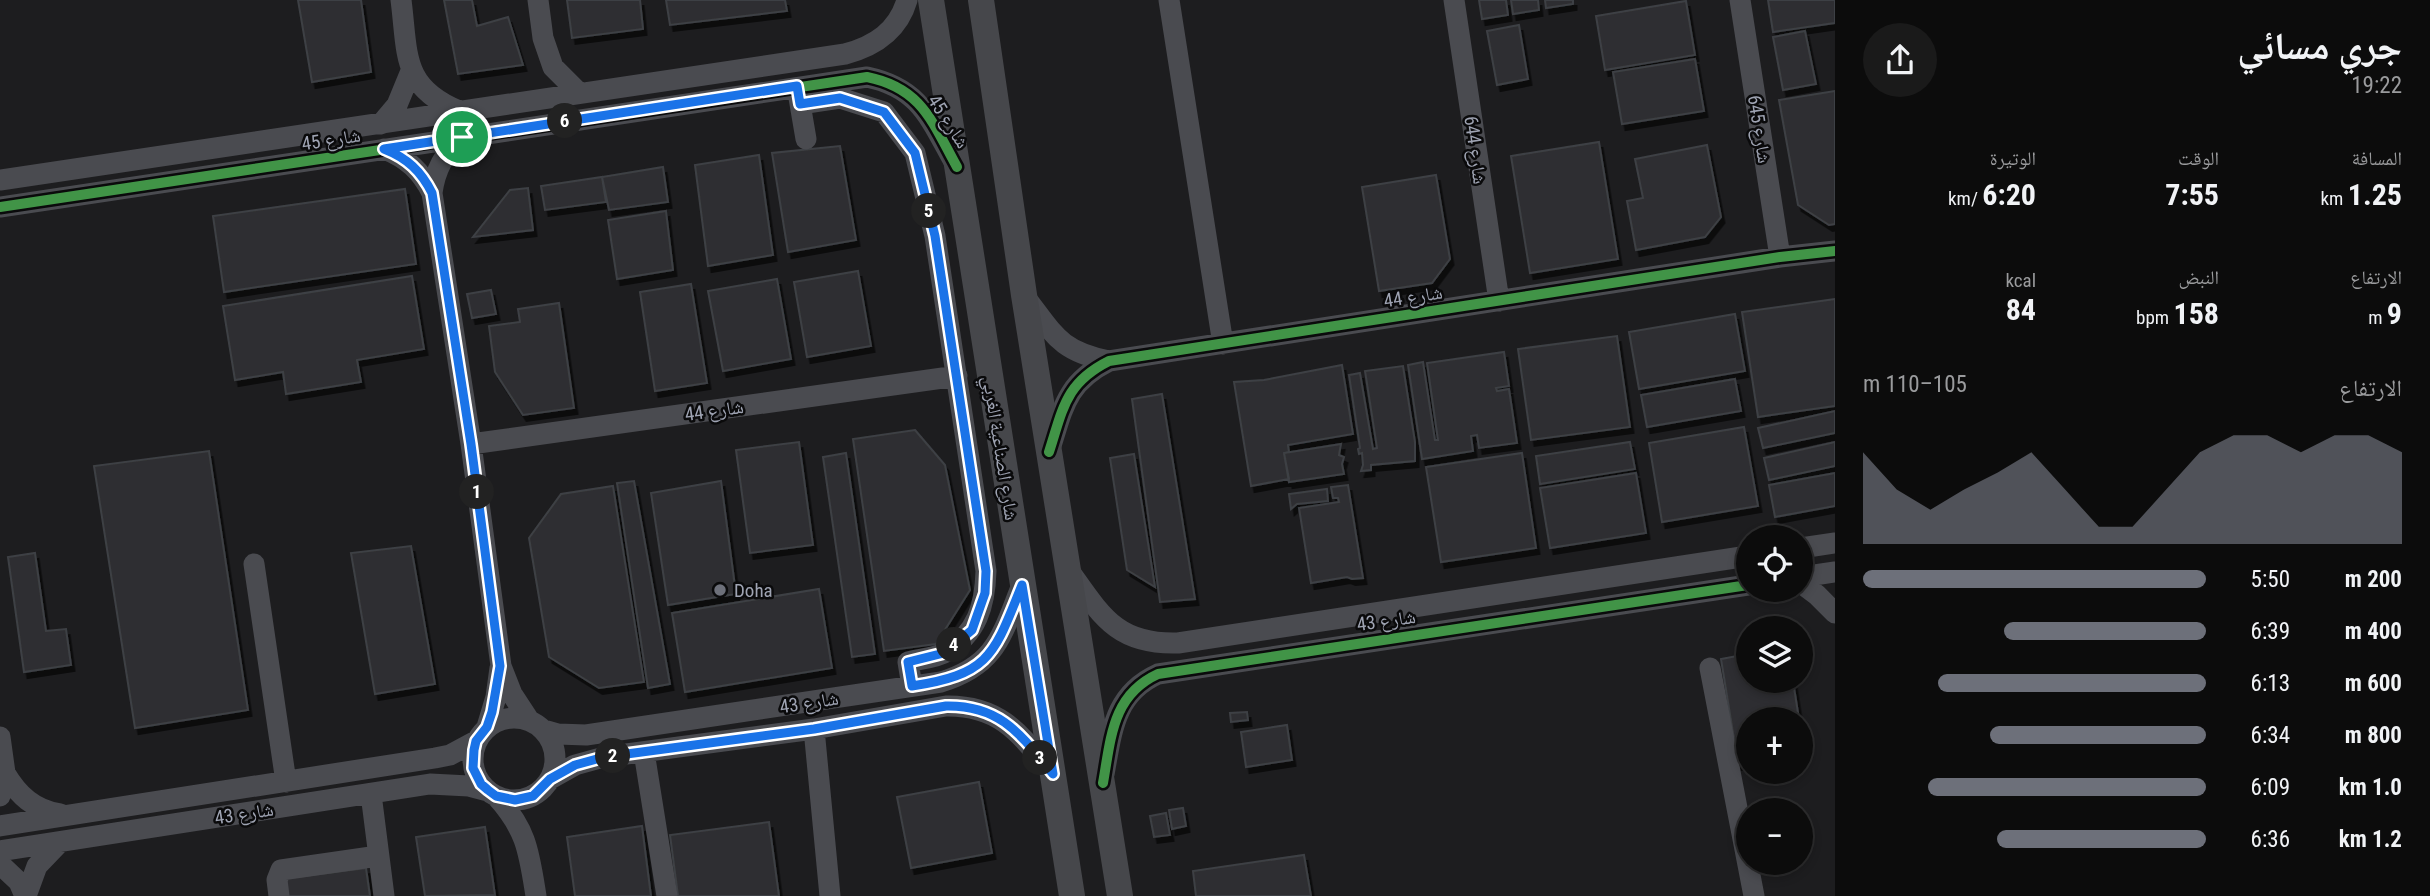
<!DOCTYPE html>
<html lang="ar">
<meta charset="utf-8">
<style>
body{margin:0;font-family:"Roboto Condensed","Noto Naskh Arabic",sans-serif;background:#1a1a1a;color:#f1f3f6;direction:rtl;height:100vh;display:flex;flex-direction:column;font-size:26px;white-space:nowrap}
*{box-sizing:border-box;margin:0}
p{font-size:23px;color:#9a9b9d}
.icon{flex:none;width:38px;height:38px;fill:none;stroke:currentColor;stroke-width:2;stroke-linecap:round;stroke-linejoin:round}
.map{position:relative;flex:1;overflow:hidden;direction:ltr}
.details{display:flex;flex-direction:column;background:#0c0c0c;width:595px}
.details>*{flex:none}
.controls{position:absolute;left:1736px;top:525px;display:grid;gap:14px}
.controls a{display:grid;place-items:center;width:77px;height:77px;border-radius:50%;background:#0c0c0c;box-shadow:0 4px 10px #0003,0 0 0 2px #2c2c2d;font-size:35px}
.pin{position:absolute;display:grid;place-items:center;width:60px;height:60px;color:#fff;margin:-30px;border:4px solid #fff;border-radius:50%;box-shadow:0 2px 7px #0007}
.km{position:absolute;width:35px;height:35px;margin:-18px;border-radius:50%;background:#222;color:#fff;font-size:19px;line-height:35px;text-align:center}
.round{display:grid;place-items:center;flex:none;width:74px;height:74px;border-radius:37px;background:#1a1a1a}
.overview{display:flex;align-items:center;justify-content:space-between;height:119px;padding:0 28px}
h1{font-size:38px;font-weight:700;line-height:52px}
.stats{display:grid;grid-template-columns:repeat(3,1fr);gap:10px;height:119px;padding:7px 28px}
.stats div{display:grid;align-content:center}
.stats b{font-size:30px;font-weight:700}
.stats small{font-size:19px;font-weight:400}
.stats p{font-size:19px}
.chart{height:196px;padding:14px 28px}
.chart p{display:flex;justify-content:space-between}
.chart svg{width:100%;height:126px;margin-top:7px;fill:#6d707a;opacity:.7}
ul{padding:0 28px;list-style:none;font-size:23px}
li{display:grid;grid-template-columns:112px 84px 1fr;align-items:center;height:52px}
li i{height:18px;border-radius:9px;background:#6d707a}
main{display:flex;flex:1;min-height:0}
.map>svg:first-child{display:block}
.built{fill:#1d1d1f;fill-rule:evenodd}
.building{fill:#2f2f31;stroke:#3e4044;stroke-width:2;filter:url(#shadow)}
.lines{fill:none;stroke-linecap:round;stroke-linejoin:round}
.minor{stroke:#4a4b50;stroke-width:21}
.major{stroke:#46474b;stroke-width:26}
.cycleway-casing{stroke:#0a0a0b;stroke-width:15}
.cycleway{stroke:#419447;stroke-width:10}
.route-casing{stroke:#fff;stroke-width:14}
.route{stroke:#1a73e8;stroke-width:9}
.poi-dot{fill:#6d707a;stroke:#0a0a0b;stroke-width:2.5}
.labels{text-anchor:middle;stroke-width:5;stroke-linejoin:round;paint-order:stroke}
.street-label{font-size:19px;fill:#9fa4b3;stroke:#0a0a0b}
.poi-label{font-size:19px;fill:#9fa4b3;stroke:#0a0a0b;text-anchor:start}
</style>
<main>
<section class="details">
<div class="overview"><div><h1>جري مسائي</h1><p>19:22</p></div><a class="round"><svg class="icon" aria-label="share" viewBox="0 0 24 24"><path d="M12 15V3M7 8l5-5 5 5M5 13v7h14v-7"/></svg></a></div>
<div class="stats">
<div><p>المسافة</p><b>1.25<small> km</small></b></div>
<div><p>الوقت</p><b>7:55</b></div>
<div><p>الوتيرة</p><b>6:20<small> /km</small></b></div>
</div>
<div class="stats">
<div><p>الارتفاع</p><b>9<small> m</small></b></div>
<div><p>النبض</p><b>158<small> bpm</small></b></div>
<div><p>kcal</p><b>84</b></div>
</div>
<div class="chart"><p><span>الارتفاع</span>105–110 m</p>
<svg viewBox="0 0 160 44" preserveAspectRatio="none"><path d="M0 44V12L10 25L20 32L30 25L40 19L50 12L60 25L70 38L80 38L90 25L100 12L110 6L120 6L130 12L140 6L150 6L160 12V44z"/></svg>
</div>
<ul>
<li><b>200 m</b>5:50<i style="width:100%"></i></li>
<li><b>400 m</b>6:39<i style="width:59%"></i></li>
<li><b>600 m</b>6:13<i style="width:78%"></i></li>
<li><b>800 m</b>6:34<i style="width:63%"></i></li>
<li><b>1.0 km</b>6:09<i style="width:81%"></i></li>
<li><b>1.2 km</b>6:36<i style="width:61%"></i></li>
</ul>
</section>
<div class="map">
<svg width="1835" height="896" viewBox="0 0 1835 896">
<defs>
<filter id="shadow"><feDropShadow dx="3.5" dy="6" stdDeviation="0" flood-color="#0009"/></filter>
</defs>
<rect width="100%" height="100%" fill="#101010"/>
<path class="built" d="M 0,0 L 1835,0 L 1835,896 L 0,896 ZM 1748,537 L 1801,537 L 1801,590 L 1748,590 ZM 1748,628 L 1801,628 L 1801,681 L 1748,681 ZM 1748,719 L 1801,719 L 1801,772 L 1748,772 ZM 1748,810 L 1801,810 L 1801,863 L 1748,863 Z"/>
<path class="building" d="M 298,0 L 361,0 L 371,72 L 312,82 Z
M 444,0 L 472,0 L 477,26 L 508,17 L 523,65 L 458,74 Z
M 567,0 L 640,0 L 643,29 L 572,38 Z
M 666,0 L 785,0 L 787,11 L 670,25 Z
M 1479,0 L 1506,0 L 1508,15 L 1482,19 Z
M 1511,0 L 1538,0 L 1539,10 L 1513,14 Z
M 1545,0 L 1573,0 L 1573,4 L 1546,8 Z
M 1768,0 L 1835,0 L 1835,23 L 1773,32 Z
M 1686,1 L 1695,55 L 1605,70 L 1596,16 Z
M 1519,25 L 1528,79 L 1497,85 L 1487,31 Z
M 1805,31 L 1816,84 L 1783,90 L 1773,37 Z
M 1695,59 L 1704,111 L 1622,124 L 1613,72 Z
M 1835,91 L 1835,224 L 1829,225 L 1798,205 L 1779,100 Z
M 1599,142 L 1618,259 L 1530,273 L 1511,156 Z
M 1707,145 L 1721,217 L 1705,237 L 1636,250 L 1627,201 L 1643,198 L 1635,159 Z
M 840,146 L 856,240 L 788,252 L 772,153 Z
M 759,155 L 773,255 L 708,266 L 695,165 Z
M 663,167 L 668,202 L 609,210 L 602,177 Z
M 1436,175 L 1450,259 L 1432,283 L 1379,291 L 1362,187 Z
M 602,177 L 606,202 L 545,210 L 541,186 Z
M 528,188 L 533,230 L 473,237 L 510,190 Z
M 405,189 L 416,264 L 224,292 L 213,216 Z
M 666,211 L 673,270 L 617,279 L 608,220 Z
M 858,271 L 871,346 L 807,357 L 794,282 Z
M 412,276 L 424,349 L 357,360 L 361,382 L 286,394 L 283,372 L 235,380 L 223,306 Z
M 777,279 L 791,359 L 723,371 L 708,291 Z
M 691,284 L 707,383 L 655,391 L 640,292 Z
M 491,290 L 496,314 L 472,318 L 467,294 Z
M 1835,299 L 1835,406 L 1758,417 L 1742,312 Z
M 559,303 L 574,408 L 523,415 L 495,372 L 489,326 L 520,322 L 518,309 Z
M 1735,314 L 1745,371 L 1639,389 L 1629,332 Z
M 1617,336 L 1630,427 L 1531,440 L 1518,349 Z
M 1504,352 L 1509,386 L 1496,388 L 1497,391 L 1509,389 L 1517,443 L 1479,448 L 1477,435 L 1471,436 L 1473,451 L 1422,459 L 1408,365 L 1423,362 L 1435,440 L 1438,440 L 1427,363 Z
M 1342,365 L 1353,434 L 1288,445 L 1289,452 L 1284,453 L 1289,479 L 1251,486 L 1234,382 L 1264,380 Z
M 1403,366 L 1415,442 L 1415,461 L 1371,465 L 1371,470 L 1361,471 L 1363,465 L 1362,453 L 1359,454 L 1358,449 L 1360,448 L 1349,375 L 1360,373 L 1373,449 L 1377,448 L 1365,371 Z
M 1735,379 L 1741,411 L 1647,427 L 1641,395 Z
M 1162,394 L 1195,599 L 1160,602 L 1132,399 Z
M 1835,411 L 1835,433 L 1763,448 L 1758,428 Z
M 1744,427 L 1758,506 L 1662,522 L 1649,443 Z
M 915,430 L 945,465 L 970,590 L 936,644 L 884,651 L 853,439 Z
M 799,442 L 813,545 L 750,553 L 736,450 Z
M 1630,442 L 1635,469 L 1540,484 L 1536,456 Z
M 1835,442 L 1835,466 L 1769,480 L 1764,458 Z
M 1341,444 L 1339,455 L 1344,457 L 1342,464 L 1344,474 L 1289,482 L 1284,453 Z
M 209,451 L 248,710 L 135,728 L 94,466 Z
M 846,453 L 875,654 L 852,657 L 823,457 Z
M 1522,453 L 1536,548 L 1441,562 L 1426,467 Z
M 1134,454 L 1155,587 L 1127,570 L 1110,458 Z
M 1636,473 L 1646,533 L 1550,548 L 1540,488 Z
M 1835,473 L 1835,506 L 1775,517 L 1769,485 Z
M 634,481 L 670,684 L 648,688 L 617,483 Z
M 721,481 L 736,594 L 668,605 L 651,493 Z
M 1348,485 L 1363,578 L 1352,579 L 1347,577 L 1311,583 L 1299,508 L 1339,502 L 1338,498 L 1333,498 L 1331,487 Z
M 613,486 L 644,682 L 599,688 L 549,657 L 529,538 L 561,494 Z
M 1327,489 L 1328,501 L 1297,504 L 1291,509 L 1289,494 Z
M 411,546 L 435,684 L 375,694 L 351,553 Z
M 35,553 L 46,631 L 66,629 L 71,665 L 24,672 L 8,557 Z
M 819,589 L 832,668 L 685,692 L 672,613 Z
M 1748,654 L 1748,681 L 1793,681 L 1799,719 L 1748,719 L 1748,762 L 1738,764 L 1721,659 Z
M 1247,712 L 1248,720 L 1231,722 L 1230,713 Z
M 1287,725 L 1292,760 L 1246,767 L 1241,732 Z
M 1801,728 L 1805,754 L 1801,754 Z
M 979,782 L 992,853 L 911,868 L 897,797 Z
M 1183,808 L 1186,826 L 1172,829 L 1169,810 Z
M 1166,813 L 1170,835 L 1154,837 L 1150,816 Z
M 769,822 L 779,896 L 678,896 L 670,835 Z
M 642,826 L 651,896 L 575,896 L 567,837 Z
M 485,827 L 495,895 L 425,896 L 416,837 Z
M 1304,855 L 1311,896 L 1196,896 L 1193,871 Z
M 366,868 L 370,896 L 284,896 L 281,879 Z"/>
<g class="lines">
<path class="minor" d="M 401,0 C 408,54 401,87 459,111
M 538,0 L 543,38 L 553,67 L 579,93
M 1169,0 L 1223,344
M 1454,0 L 1499,301
M 1740,0 L 1780,257
M 798,92 L 806,139
M 800,104 L 840,98 L 884,112 L 915,153 L 935,236 L 986,571 C 985,606 977,633 946,652 C 936,658 919,659 908,662 L 912,686
M 381,124 L 397,105 L 411,71
M 462,137 C 444,153 435,170 432,193 L 471,444 L 501,666 L 512,694 L 529,720
M 384,149 C 407,158 421,171 432,193
M 0,180 L 845,54 C 875,46 898,31 907,0
M 0,207 L 867,77 C 919,88 929,117 953,160
M 1025,297 C 1054,334 1059,351 1109,361
M 471,444 L 957,376
M 1049,452 C 1063,409 1065,383 1109,361 L 1780,257 L 1835,251
M 1801,548 L 1835,543
M 254,564 L 286,782
M 1068,569 C 1101,615 1116,645 1178,643 L 1748,556
M 1801,577 L 1835,572
M 1801,583 L 1817,595 L 1835,613
M 1710,668 L 1754,896
M473 759a41 41 0 1 1 82 0a41 41 0 1 1-82 0Z
M 487,727 L 496,697 L 500,668
M 814,729 L 830,896
M 544,730 L 558,734 L 586,735 L 941,682 C 997,665 1002,634 1022,585
M 0,737 L 5,773 L 0,796
M 644,752 L 667,896
M 5,773 C 18,795 34,810 60,814
M 1104,774 C 1112,731 1114,694 1158,674 L 1748,585
M 550,779 L 575,765 L 604,757 L 814,729 L 946,706 C 1001,705 1021,735 1053,774
M 371,794 L 384,896
M 496,796 C 527,830 529,852 536,896
M 0,826 L 435,758 L 450,755 L 476,741
M 0,851 L 430,784 L 469,786 L 488,791
M 0,864 L 19,882 L 25,896
M 26,896 L 37,866 L 60,842
M 279,896 L 277,880 L 281,870 L 378,856"/>
<path class="major" d="M 931,0 L 1072,896
M 981,0 L 1024,295 L 1120,896"/>
<g class="cycleway-casing">
<path id="cycleway" d="M 0,207 L 867,77 C 922,88 932,122 957,167
M 1049,452 C 1063,409 1065,383 1109,361 L 1780,257 L 1835,251
M 1103,783 C 1111,738 1112,695 1158,674 L 1748,585"/>
</g>
<use href="#cycleway" class="cycleway"/>
</g>
<g class="lines">
<g class="route-casing">
<path id="route" d="M 797,86 L 800,104 L 840,98 L 884,112 L 915,153 L 935,236 L 986,571 L 985,593 L 972,630 L 944,653 L 908,662 L 912,686 C 991,674 994,654 1022,585 L 1053,774 C 1021,735 1001,705 946,706 L 814,729 L 604,757 L 575,765 L 550,779 L 533,796 L 515,800 L 496,796 L 488,790 L 481,784 L 473,768 L 474,750 L 476,741 L 487,727 L 492,712 L 500,666 L 471,444 L 432,193 C 421,171 407,158 384,149 Z"/>
</g>
<use href="#route" class="route"/>
</g>
<circle class="poi-dot" cx="720" cy="590" r="7"/>
<g class="labels">
<g class="street-label">
<text transform="translate(949 121) rotate(57)" y="7">شارع 45</text>
<text transform="translate(1760 129) rotate(81)" y="7">شارع 645</text>
<text transform="translate(331 139) rotate(-9)" y="7">شارع 45</text>
<text transform="translate(1476 150) rotate(82)" y="7">شارع 644</text>
<text transform="translate(1413 296) rotate(-9)" y="7">شارع 44</text>
<text transform="translate(714 410) rotate(-8)" y="7">شارع 44</text>
<text transform="translate(1001 448) rotate(81)" y="7">شارع الصناعية الغربي</text>
<text transform="translate(1386 620) rotate(-8)" y="7">شارع 43</text>
<text transform="translate(809 702) rotate(-9)" y="7">شارع 43</text>
<text transform="translate(244 813) rotate(-9)" y="7">شارع 43</text>
</g>
<g class="poi-label">
<text x="734" y="597">Doha</text>
</g>
</g>
</svg>
<div class="controls">
<a><svg class="icon" aria-label="locate" viewBox="0 0 24 24"><circle cx="12" cy="12" r="6"/><path d="M12 2v4M12 18v4M2 12h4M18 12h4"/></svg></a>
<a><svg class="icon" aria-label="layers" viewBox="0 0 24 24"><path d="M12 4l9 5-9 5-9-5zM3 14l9 5 9-5"/></svg></a>
<a>+</a>
<a>−</a>
</div>
<div class="pin" style="left:462px;top:137px;background:#1e9e55"><svg class="icon" aria-label="arrive" viewBox="0 0 24 24"><path d="M6 21V4h12l-3 4 3 4H6"/></svg></div>
<b class="km" style="left:477px;top:492px">1</b>
<b class="km" style="left:613px;top:756px">2</b>
<b class="km" style="left:1040px;top:758px">3</b>
<b class="km" style="left:954px;top:645px">4</b>
<b class="km" style="left:929px;top:211px">5</b>
<b class="km" style="left:565px;top:121px">6</b>
</div>
</main>
